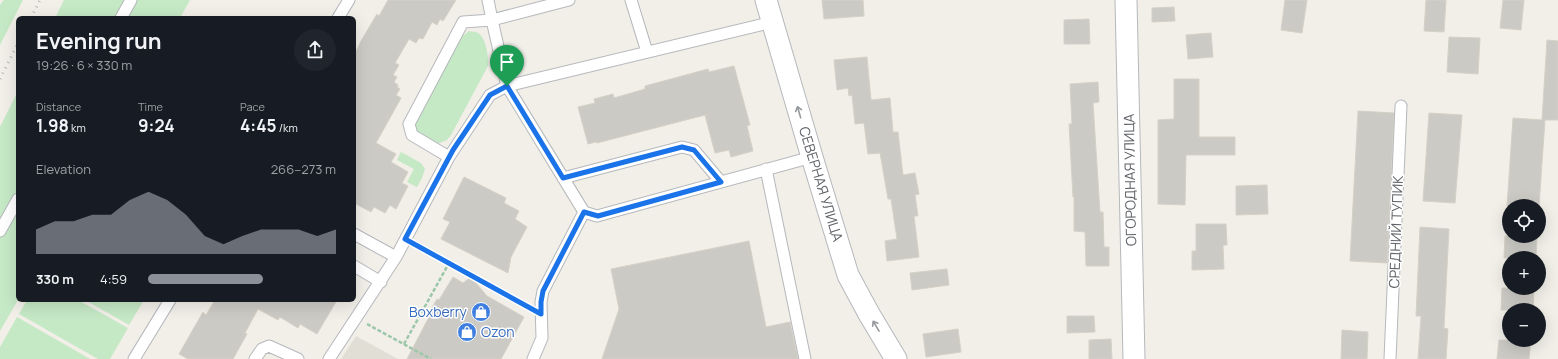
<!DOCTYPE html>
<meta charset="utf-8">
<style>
body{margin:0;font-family:Manrope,sans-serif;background:#20242c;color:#f1f3f6;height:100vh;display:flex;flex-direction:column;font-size:15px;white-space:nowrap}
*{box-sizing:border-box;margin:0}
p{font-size:13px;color:#9ea1a6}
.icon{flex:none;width:22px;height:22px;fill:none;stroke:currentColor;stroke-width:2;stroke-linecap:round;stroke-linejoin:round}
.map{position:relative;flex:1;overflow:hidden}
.drawer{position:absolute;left:16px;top:16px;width:340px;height:286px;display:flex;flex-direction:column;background:#171b24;border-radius:6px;box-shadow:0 4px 16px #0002}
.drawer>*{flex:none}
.controls{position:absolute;left:1502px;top:199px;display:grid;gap:8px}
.controls a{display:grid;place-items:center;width:44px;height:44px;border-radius:50%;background:#171b24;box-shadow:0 4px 16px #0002;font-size:20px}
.pin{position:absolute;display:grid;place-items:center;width:34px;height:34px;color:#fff;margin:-41px -17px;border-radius:50% 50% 50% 0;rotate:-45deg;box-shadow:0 0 4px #0007}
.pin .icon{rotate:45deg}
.round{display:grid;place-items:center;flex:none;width:42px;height:42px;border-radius:21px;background:#20242c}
.head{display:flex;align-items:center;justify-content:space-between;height:68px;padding:0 20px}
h1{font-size:22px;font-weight:700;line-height:30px}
.figures{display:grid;grid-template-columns:repeat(3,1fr);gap:6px;height:68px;padding:4px 20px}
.figures div{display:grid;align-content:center}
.figures b{font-size:17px;font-weight:700}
.figures small{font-size:11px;font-weight:400}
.figures p{font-size:11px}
.chart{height:112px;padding:8px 20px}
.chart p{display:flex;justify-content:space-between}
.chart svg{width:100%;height:72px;margin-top:4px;fill:#8c9099;opacity:.7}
ul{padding:0 20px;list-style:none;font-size:13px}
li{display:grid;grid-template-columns:64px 48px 1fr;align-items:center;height:30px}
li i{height:10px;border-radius:5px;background:#8c9099}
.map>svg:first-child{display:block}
.education{fill:#e1ded6}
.green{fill:#c5e8c5}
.building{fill:#cccac5;stroke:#d6d1c6}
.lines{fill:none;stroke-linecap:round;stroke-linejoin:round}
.lane-casing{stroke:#b5b8bc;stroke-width:13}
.street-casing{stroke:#b5b8bc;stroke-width:23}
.path{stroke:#9cc7a9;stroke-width:2.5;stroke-dasharray:4 2;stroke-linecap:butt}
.lane{stroke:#fff;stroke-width:11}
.street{stroke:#fff;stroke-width:21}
.rail{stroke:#b6b7b8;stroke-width:3;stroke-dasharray:1 5;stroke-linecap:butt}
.oneway{stroke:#979a9d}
.route-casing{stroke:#fff;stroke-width:8}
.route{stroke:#1a73e8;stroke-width:5}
.labels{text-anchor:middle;stroke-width:3;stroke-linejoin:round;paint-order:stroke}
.street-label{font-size:14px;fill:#5f6368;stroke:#fff}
.shop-label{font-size:14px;fill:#366cbe;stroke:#fff;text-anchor:end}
</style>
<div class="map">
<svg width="1558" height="359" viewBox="0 0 1558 359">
<rect width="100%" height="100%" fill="#f1efe8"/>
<path class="education" d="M 356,336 L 398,359 L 341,359 Z"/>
<path class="green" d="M 4,0 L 23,0 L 0,45 L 0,5 Z
M 64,0 L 190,0 L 180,18 L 55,18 Z
M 469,31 C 472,32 476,31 478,33 C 486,37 489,58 488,66 L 451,135 L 447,140 L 437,144 L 415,131 L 414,124 L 459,39 Z
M 18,91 L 18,300 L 0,331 L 0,127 Z
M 401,152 L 421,163 L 425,169 L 422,178 L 417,187 L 407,182 L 414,169 L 397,160 Z
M 27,300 L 78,300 L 128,328 L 110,359 L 98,359 L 19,314 Z
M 85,300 L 144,300 L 129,325 Z
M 17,317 L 90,359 L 0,359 L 0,347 Z"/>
<path class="building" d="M 388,0 L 456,0 L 443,21 L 440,19 L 437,25 L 432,22 L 423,39 L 419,38 L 416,43 L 409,39 L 395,63 L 399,65 L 393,75 L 397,77 L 394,82 L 398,85 L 397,87 L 400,89 L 396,95 L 401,98 L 376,143 L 396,154 L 391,162 L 408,172 L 402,183 L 408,186 L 396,209 L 390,205 L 385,213 L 374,207 L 371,212 L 354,203 L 354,56 L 361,41 L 377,14 L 379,16 Z
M 822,0 L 863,0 L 864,16 L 824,19 Z
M 1285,0 L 1307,0 L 1302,33 L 1281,30 Z
M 1426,0 L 1446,0 L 1444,32 L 1424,31 Z
M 1503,0 L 1524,0 L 1521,30 L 1500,28 Z
M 1174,7 L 1175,21 L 1152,22 L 1152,8 Z
M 1089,19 L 1090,44 L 1064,44 L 1064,20 Z
M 1211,33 L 1213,57 L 1188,59 L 1186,35 Z
M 1449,37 L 1480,38 L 1478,74 L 1447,72 Z
M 1547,40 L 1558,41 L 1558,120 L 1545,120 L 1539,206 L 1507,206 L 1513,118 L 1542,120 Z
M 867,57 L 871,100 L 890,98 L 893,132 L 898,132 L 903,175 L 915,173 L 919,194 L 915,195 L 918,216 L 914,216 L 919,257 L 887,261 L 885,241 L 897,239 L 891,199 L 888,199 L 880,153 L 868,154 L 864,123 L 855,124 L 852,95 L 849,96 L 848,88 L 837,90 L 834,60 Z
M 734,66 L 750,125 L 747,126 L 753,151 L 731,157 L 729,150 L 715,153 L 705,115 L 597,143 L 596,142 L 588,144 L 578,107 L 595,103 L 594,99 L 613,94 L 614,98 L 645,89 L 645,86 L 708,69 L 709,72 Z
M 1174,79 L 1199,79 L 1199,137 L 1235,137 L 1235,155 L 1186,155 L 1185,205 L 1158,204 L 1158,120 L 1174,119 Z
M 1098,82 L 1099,102 L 1093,103 L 1100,212 L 1103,212 L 1104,247 L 1109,247 L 1109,266 L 1086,266 L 1085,232 L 1074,231 L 1074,197 L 1073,197 L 1069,124 L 1072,124 L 1070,84 Z
M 1358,111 L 1394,113 L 1387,263 L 1350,261 Z
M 1429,113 L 1462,115 L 1455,203 L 1423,201 Z
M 464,177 L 506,198 L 504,203 L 519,211 L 515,219 L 527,227 L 511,257 L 508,273 L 441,239 L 450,222 L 443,219 Z
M 1267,185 L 1268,214 L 1236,215 L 1236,186 Z
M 1196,224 L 1226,224 L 1227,245 L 1223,245 L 1224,269 L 1192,270 L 1192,251 L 1196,251 Z
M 1420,227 L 1449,229 L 1444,328 L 1448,329 L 1446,359 L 1418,359 L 1421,316 L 1416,316 Z
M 1505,236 L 1537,236 L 1536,258 L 1504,258 Z
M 749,241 L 766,327 L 790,322 L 798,359 L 602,359 L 619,309 L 611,269 Z
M 947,269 L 949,285 L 912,290 L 910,273 Z
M 453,277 L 463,283 L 471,277 L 487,296 L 524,317 L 501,359 L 407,359 L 429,317 L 427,316 L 437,299 L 439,300 Z
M 1502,288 L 1534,288 L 1533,310 L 1501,310 Z
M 215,300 L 337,300 L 317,334 L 300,324 L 298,328 L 280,317 L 278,320 L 258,309 L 245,333 L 247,334 L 233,359 L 188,359 L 179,354 L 203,312 L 206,315 Z
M 1067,316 L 1094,316 L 1095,332 L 1067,333 Z
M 958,329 L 961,352 L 926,357 L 923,334 Z
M 1342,330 L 1368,332 L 1367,359 L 1341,359 Z
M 1111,339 L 1112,359 L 1089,359 L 1089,340 Z
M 1499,340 L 1531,340 L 1529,359 L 1497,359 Z"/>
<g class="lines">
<g class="lane-casing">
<path id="lane" d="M 631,0 L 647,52
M 121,18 L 131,0
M 338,18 L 349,0
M 773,22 L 507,86 L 584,212 L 597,216 L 812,157
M 449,157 L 490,95 L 507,86 L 492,20 L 569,0
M 766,169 L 805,359
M 563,178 L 682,147 L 694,150 L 721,182
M 0,231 L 18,199
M 354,234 L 396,257
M 354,266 L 381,282
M 134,359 L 170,300
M 255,359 L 262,349 L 269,346 L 298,359
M 329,359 L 396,257 L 449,157 L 412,135 L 409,124 L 463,22 L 492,20 L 488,0
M 533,359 L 542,338 L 541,302 L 543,291 L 584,212
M 1390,359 L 1401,106"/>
</g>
<g class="street-casing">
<path id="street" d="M 766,0 L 812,157 L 848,275 L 869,314 L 896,359
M 1126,0 L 1134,359"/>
</g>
<path class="path" d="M 418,246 L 527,306
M 367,324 L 431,359
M 404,344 L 449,263"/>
<use href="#lane" class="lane"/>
<use href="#street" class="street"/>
<path class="rail" d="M 31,18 L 40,0
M 0,79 L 18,43"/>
</g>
<defs><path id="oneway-shaft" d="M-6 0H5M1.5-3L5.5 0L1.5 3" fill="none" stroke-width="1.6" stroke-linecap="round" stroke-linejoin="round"/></defs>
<g class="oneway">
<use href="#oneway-shaft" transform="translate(799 112) rotate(-106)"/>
<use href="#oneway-shaft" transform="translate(876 326) rotate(-121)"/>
</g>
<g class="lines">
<g class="route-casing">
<path id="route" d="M 507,86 L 563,178 L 682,147 L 694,150 L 721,182 L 598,216 L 584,212 L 543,291 L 541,302 L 541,314 L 405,239 L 453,150 L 490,95 Z"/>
</g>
<use href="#route" class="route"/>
</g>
<defs>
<g id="shop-disc" transform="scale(1)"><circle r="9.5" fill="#3f7fe0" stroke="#fff"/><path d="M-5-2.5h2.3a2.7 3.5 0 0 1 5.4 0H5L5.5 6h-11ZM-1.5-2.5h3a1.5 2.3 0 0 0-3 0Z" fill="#fff"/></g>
</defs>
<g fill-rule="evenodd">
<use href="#shop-disc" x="481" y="312"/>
<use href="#shop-disc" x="467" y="332"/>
</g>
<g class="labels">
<g class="street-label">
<text transform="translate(1130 180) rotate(-91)" y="5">ОГОРОДНАЯ УЛИЦА</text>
<text transform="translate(821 184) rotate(73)" y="5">СЕВЕРНАЯ УЛИЦА</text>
<text transform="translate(1396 232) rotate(-88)" y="5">СРЕДНИЙ ТУПИК</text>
</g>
<g class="shop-label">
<text x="467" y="317">Boxberry</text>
<text x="481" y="337" text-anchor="start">Ozon</text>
</g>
</g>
</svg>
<div class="controls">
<a><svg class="icon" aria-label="locate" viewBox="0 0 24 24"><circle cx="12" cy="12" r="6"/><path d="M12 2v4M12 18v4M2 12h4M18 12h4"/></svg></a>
<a>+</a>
<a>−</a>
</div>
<div class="pin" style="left:507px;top:86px;background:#1e9e55"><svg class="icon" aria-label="arrive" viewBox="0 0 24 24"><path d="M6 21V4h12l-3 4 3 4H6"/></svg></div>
<section class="drawer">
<div class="head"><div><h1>Evening run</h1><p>19:26 · 6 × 330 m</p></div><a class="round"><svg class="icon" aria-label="share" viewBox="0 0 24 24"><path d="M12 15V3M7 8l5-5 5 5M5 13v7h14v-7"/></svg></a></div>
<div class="figures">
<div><p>Distance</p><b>1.98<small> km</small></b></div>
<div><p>Time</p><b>9:24</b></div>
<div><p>Pace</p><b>4:45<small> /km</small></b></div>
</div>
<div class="chart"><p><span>Elevation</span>266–273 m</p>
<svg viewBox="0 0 160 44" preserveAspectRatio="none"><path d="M0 44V29L10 24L20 24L30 20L40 20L50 11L60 6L70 11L80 20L90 33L100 38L110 33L120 29L130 29L140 29L150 33L160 29V44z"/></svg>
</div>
<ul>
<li><b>330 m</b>4:59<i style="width:61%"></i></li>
</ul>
</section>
</div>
